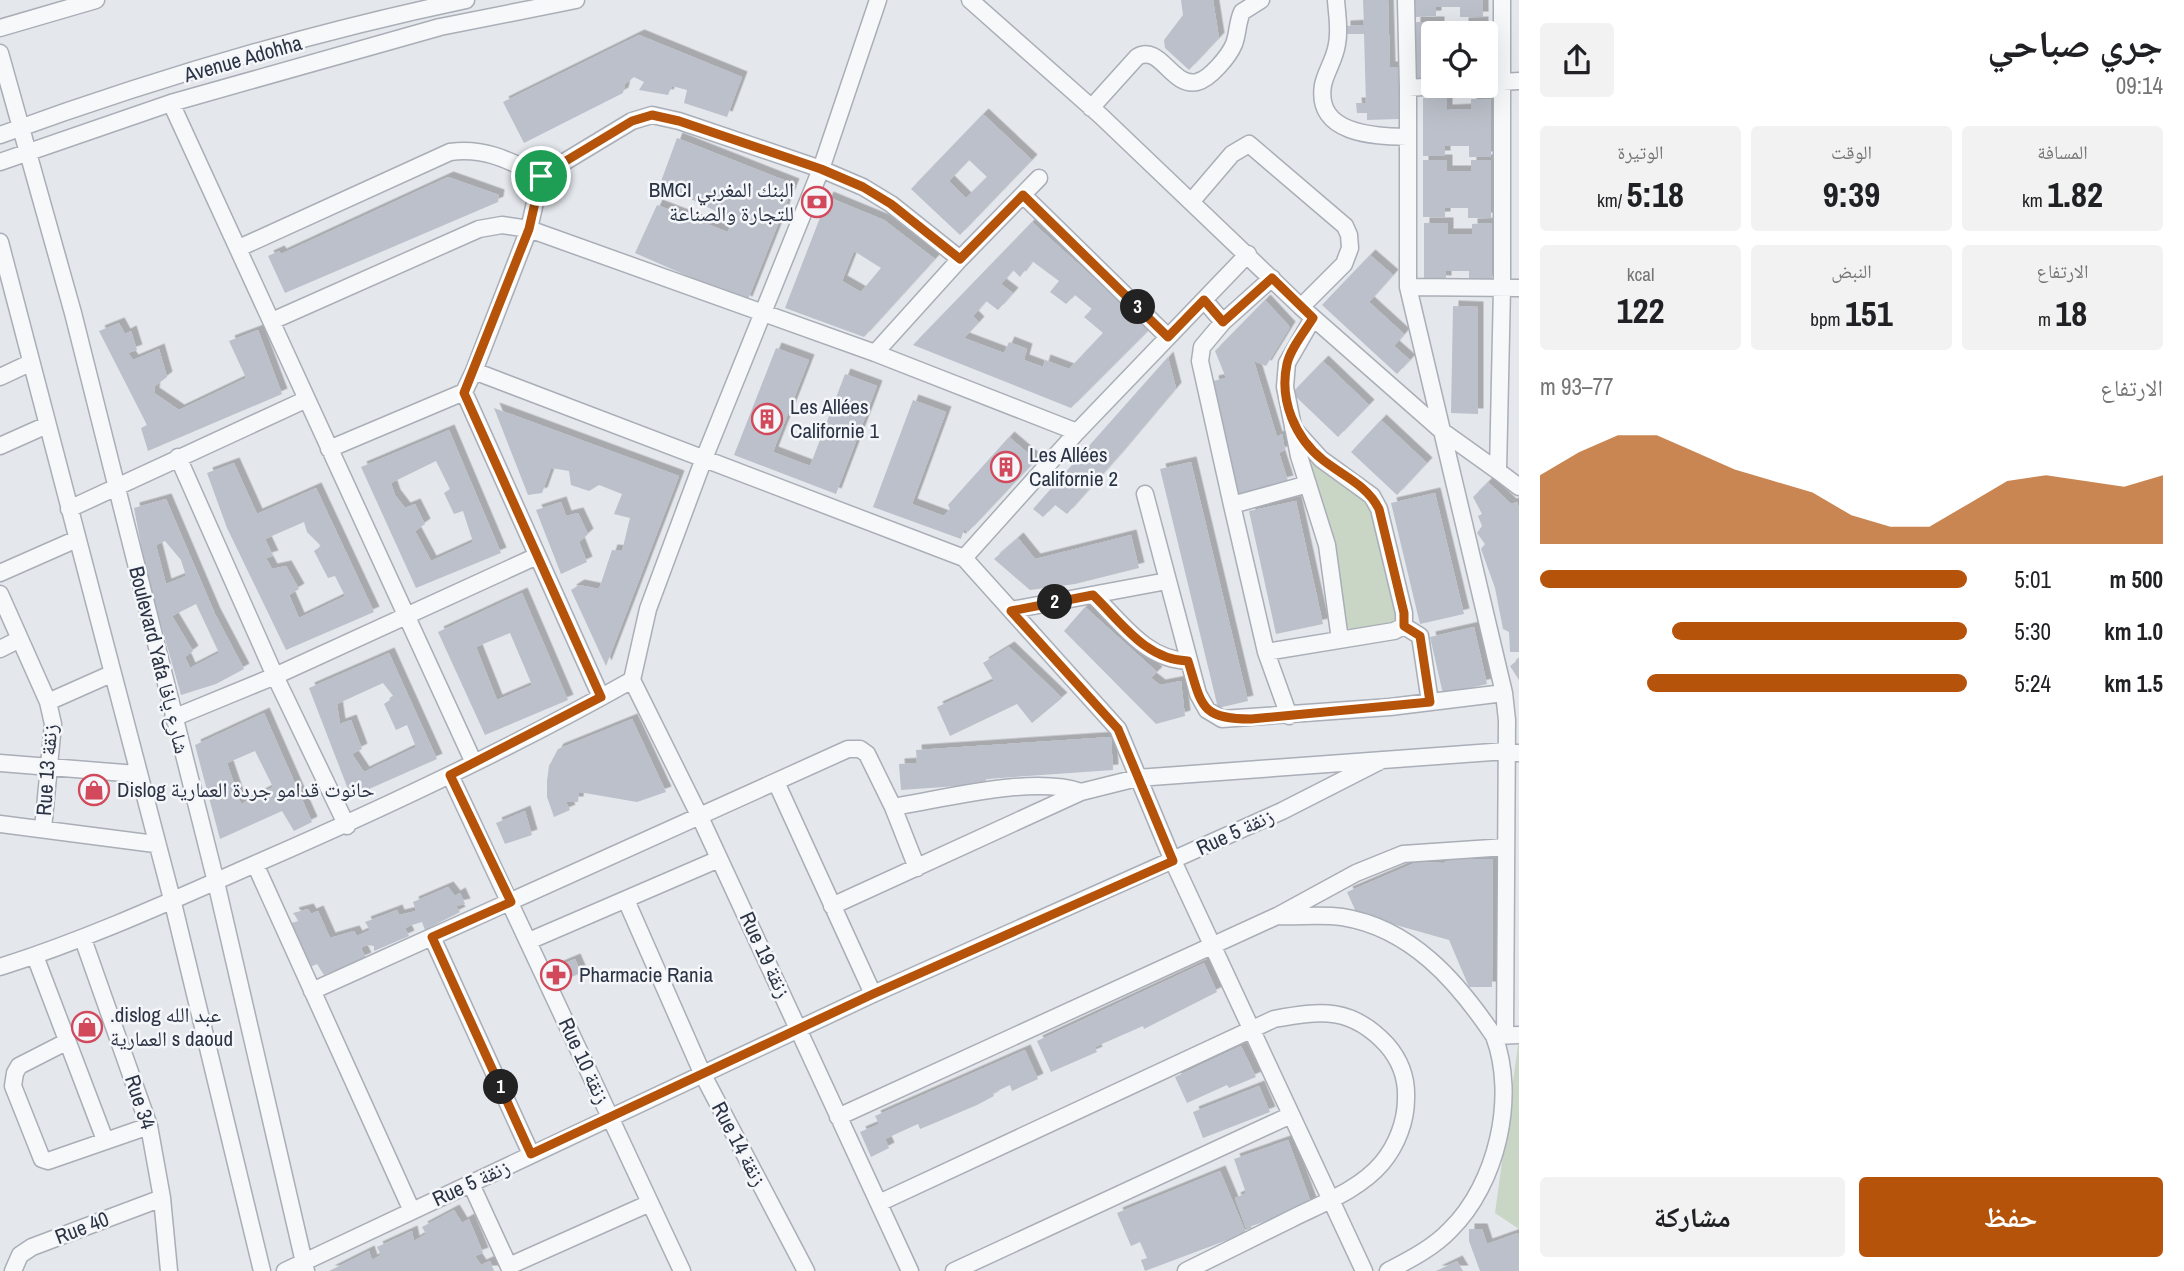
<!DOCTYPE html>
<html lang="ar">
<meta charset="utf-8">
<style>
body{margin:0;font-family:"Archivo Narrow","Noto Naskh Arabic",sans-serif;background:#f2f2f2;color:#202124;direction:rtl;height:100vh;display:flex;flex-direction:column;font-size:26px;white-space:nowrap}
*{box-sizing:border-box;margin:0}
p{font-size:23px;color:#757577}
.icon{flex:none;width:38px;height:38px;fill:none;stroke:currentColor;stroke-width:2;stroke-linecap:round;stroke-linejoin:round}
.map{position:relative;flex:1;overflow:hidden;direction:ltr}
.sheet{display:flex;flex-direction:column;background:#fff;width:665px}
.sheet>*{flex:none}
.buttons{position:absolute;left:1421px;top:21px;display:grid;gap:14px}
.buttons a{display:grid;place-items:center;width:77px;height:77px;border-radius:7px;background:#fff;box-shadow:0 7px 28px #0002;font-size:35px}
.pin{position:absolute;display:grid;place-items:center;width:60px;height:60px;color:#fff;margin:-30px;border:4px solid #fff;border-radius:50%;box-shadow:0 2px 7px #0007}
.km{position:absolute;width:35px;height:35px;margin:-18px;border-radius:50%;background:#222;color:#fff;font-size:19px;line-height:35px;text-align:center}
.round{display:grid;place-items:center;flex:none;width:74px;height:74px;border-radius:7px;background:#f2f2f2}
.headline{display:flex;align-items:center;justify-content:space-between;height:119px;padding:0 21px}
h1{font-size:38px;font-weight:800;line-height:52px}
.figures{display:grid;grid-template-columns:repeat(3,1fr);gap:10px;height:119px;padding:7px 21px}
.figures div{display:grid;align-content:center;border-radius:7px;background:#f2f2f2;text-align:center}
.figures b{font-size:35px;font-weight:800}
.figures small{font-size:19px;font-weight:400}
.figures p{font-size:19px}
.chart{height:196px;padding:14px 21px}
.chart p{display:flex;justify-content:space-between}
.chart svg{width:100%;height:126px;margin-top:7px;fill:#b45309;opacity:.7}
.action{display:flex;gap:14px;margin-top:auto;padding:14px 21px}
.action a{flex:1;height:80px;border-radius:7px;background:#b45309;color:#fff;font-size:28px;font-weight:800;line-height:80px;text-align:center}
.action a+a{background:#f2f2f2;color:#202124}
ul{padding:0 21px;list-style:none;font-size:23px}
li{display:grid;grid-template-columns:112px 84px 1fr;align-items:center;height:52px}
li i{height:18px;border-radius:9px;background:#b45309}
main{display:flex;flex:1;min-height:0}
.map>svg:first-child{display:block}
.green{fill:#c9d6c5}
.building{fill:#bbc0ca;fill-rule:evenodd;filter:url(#shadow)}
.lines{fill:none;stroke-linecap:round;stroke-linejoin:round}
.minor-casing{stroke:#a9aeb7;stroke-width:19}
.minor{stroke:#f7f8fa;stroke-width:16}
.route-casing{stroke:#fff;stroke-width:14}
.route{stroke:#b45309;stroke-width:9}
.labels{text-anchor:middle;stroke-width:5;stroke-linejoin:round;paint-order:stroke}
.street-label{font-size:21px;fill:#2b3445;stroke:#f4f6f9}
.poi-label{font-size:21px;fill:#2b3445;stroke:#f4f6f9;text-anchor:start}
</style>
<main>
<section class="sheet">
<div class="headline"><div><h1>جري صباحي</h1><p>09:14</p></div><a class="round"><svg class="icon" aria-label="share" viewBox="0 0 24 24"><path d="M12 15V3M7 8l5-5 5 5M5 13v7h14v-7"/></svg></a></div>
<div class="figures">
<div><p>المسافة</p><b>1.82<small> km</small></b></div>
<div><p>الوقت</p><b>9:39</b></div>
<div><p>الوتيرة</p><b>5:18<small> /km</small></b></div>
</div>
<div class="figures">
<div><p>الارتفاع</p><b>18<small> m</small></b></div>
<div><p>النبض</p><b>151<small> bpm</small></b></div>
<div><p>kcal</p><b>122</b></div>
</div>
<div class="chart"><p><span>الارتفاع</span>77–93 m</p>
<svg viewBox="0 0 160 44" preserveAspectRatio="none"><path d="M0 44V20L10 12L20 6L30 6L40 12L50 18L60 22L70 26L80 34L90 38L100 38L110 30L120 22L130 20L140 22L150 24L160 20V44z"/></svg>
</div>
<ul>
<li><b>500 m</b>5:01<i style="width:100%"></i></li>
<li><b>1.0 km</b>5:30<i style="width:69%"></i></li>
<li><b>1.5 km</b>5:24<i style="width:75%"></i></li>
</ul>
<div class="action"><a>حفظ</a><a>مشاركة</a></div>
</section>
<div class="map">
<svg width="1519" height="1271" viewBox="0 0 1519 1271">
<defs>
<filter id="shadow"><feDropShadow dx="5.5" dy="-5.5" stdDeviation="0" flood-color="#0004"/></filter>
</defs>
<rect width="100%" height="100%" fill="#e4e7ec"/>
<path class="green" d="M 1317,461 L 1368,499 L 1399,617 L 1390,626 L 1354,633 L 1345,625 L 1307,465 Z
M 1518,1045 L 1519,1045 L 1519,1229 L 1495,1213 Z"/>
<path class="building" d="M 1181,0 L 1213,0 L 1219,38 L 1189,70 L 1165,48 L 1164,40 L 1183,15 Z
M 1363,0 L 1388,0 L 1390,67 L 1398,67 L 1399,119 L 1367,120 L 1367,113 L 1357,113 L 1356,103 L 1366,103 L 1364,34 L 1345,34 L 1345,26 L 1364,25 Z
M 1415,0 L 1483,0 L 1483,17 L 1460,17 L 1460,7 L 1436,7 L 1436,16 L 1415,17 Z
M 1415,22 L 1439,22 L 1439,33 L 1433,33 L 1433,79 L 1415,80 Z
M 1483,22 L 1483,33 L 1463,33 L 1463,23 Z
M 639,35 L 742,77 L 727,117 L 684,103 L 687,90 L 672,86 L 668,95 L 639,90 L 644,82 L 634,77 L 625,84 L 623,93 L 524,143 L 503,102 Z
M 1423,98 L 1447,98 L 1447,110 L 1471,109 L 1471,99 L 1491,99 L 1491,157 L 1469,157 L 1469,146 L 1445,146 L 1445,156 L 1423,156 Z
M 983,114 L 1032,160 L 960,235 L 911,189 ZM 969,160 L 987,177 L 966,198 L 949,181 Z
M 677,138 L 794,184 L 747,302 L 635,253 L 657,205 L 728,232 L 732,219 L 660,184 Z
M 1423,160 L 1447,160 L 1447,171 L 1471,171 L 1471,160 L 1491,160 L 1491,218 L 1468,218 L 1468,208 L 1445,208 L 1445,217 L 1423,217 Z
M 448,177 L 499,195 L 498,202 L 285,293 L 268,256 L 279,251 L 281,254 Z
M 828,197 L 884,220 L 935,259 L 864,337 L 785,308 ZM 854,251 L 881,268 L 861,292 L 842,281 Z
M 1032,222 L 1150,329 L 1071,408 L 913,345 ZM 1032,261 L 1059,281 L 1050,292 L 1066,304 L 1075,295 L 1092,309 L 1084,317 L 1103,333 L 1069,369 L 1045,360 L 1043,367 L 1024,360 L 1027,349 L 1009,342 L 1004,353 L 964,338 L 979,322 L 973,316 L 986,301 L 998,310 L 1013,293 L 1001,284 L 1013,270 L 1020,277 Z
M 1424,223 L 1448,223 L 1448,234 L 1472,234 L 1472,224 L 1492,223 L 1492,281 L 1469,282 L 1469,271 L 1446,271 L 1446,281 L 1424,280 Z
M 1370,255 L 1393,275 L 1369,302 L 1404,334 L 1394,346 L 1410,360 L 1397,374 L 1322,305 Z
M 1265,300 L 1290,327 L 1266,366 L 1254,361 L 1277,437 L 1282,434 L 1285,450 L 1279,453 L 1288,481 L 1238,494 L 1213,381 L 1226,378 L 1215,351 Z
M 1453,306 L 1478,307 L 1478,414 L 1451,413 Z
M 119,323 L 125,334 L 131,331 L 137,350 L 128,353 L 133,360 L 159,349 L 167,377 L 155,386 L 154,393 L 179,410 L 246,378 L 229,341 L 258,330 L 282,394 L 148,451 L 141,428 L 147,425 L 99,331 Z
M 776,348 L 809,360 L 773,452 L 810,466 L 845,374 L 877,386 L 836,494 L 734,455 Z
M 1168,357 L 1176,388 L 1117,458 L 1067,514 L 1055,505 L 1043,517 L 1033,509 Z
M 1323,361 L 1369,405 L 1338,437 L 1292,393 Z
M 913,400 L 946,412 L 912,504 L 944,516 L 950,509 L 948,505 L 1009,437 L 1036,460 L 968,532 L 964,529 L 961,539 L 873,507 Z
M 494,408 L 679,476 L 606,666 L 571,590 L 579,585 L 599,589 L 612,550 L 622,551 L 630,518 L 614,514 L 622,494 L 599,485 L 589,491 L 571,485 L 569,471 L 551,468 L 542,493 L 528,495 Z
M 1381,420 L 1427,463 L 1397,495 L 1351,452 Z
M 449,430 L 501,553 L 416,588 L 361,467 ZM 436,461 L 450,489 L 444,493 L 454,514 L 463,511 L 473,542 L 431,561 L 415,531 L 425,524 L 415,504 L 405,508 L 395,495 L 391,483 Z
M 1191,462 L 1248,701 L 1218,708 L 1160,469 Z
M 234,463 L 257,514 L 316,488 L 374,612 L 286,650 L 227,528 L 207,473 ZM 304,522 L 307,532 L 321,546 L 314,551 L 328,578 L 335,576 L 345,596 L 299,618 L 289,595 L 299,589 L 286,566 L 272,569 L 266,558 L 273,556 L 265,539 Z
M 1488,482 L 1511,504 L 1517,502 L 1519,509 L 1519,652 L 1510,652 L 1509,632 L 1503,629 L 1495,588 L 1481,549 L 1485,544 L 1477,533 L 1482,526 L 1478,516 L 1482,514 L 1473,497 Z
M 1435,493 L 1464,614 L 1420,624 L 1391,503 Z
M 166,499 L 215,614 L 244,669 L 216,684 L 181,695 L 146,572 L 134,508 ZM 165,541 L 181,560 L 186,576 L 166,584 L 156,545 ZM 196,604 L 219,653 L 190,668 L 185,657 L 193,651 L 172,616 Z
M 1296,501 L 1323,624 L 1276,634 L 1249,511 Z
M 561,502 L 566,516 L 578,513 L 588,534 L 579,542 L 587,562 L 561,574 L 536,510 Z
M 1131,535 L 1139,568 L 1075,584 L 1030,590 L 994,559 L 1018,538 L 1035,559 Z
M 522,593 L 568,700 L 485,735 L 438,632 ZM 510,633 L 532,685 L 497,700 L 476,647 Z
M 1085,607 L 1157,672 L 1151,678 L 1160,685 L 1181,681 L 1185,716 L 1156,724 L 1064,631 Z
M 1474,627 L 1487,684 L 1443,694 L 1430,637 Z
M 1009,647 L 1062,698 L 1032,723 L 1017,704 L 950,736 L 937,707 L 994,681 L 983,663 Z
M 389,653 L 437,759 L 351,797 L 309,688 ZM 383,683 L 394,697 L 384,704 L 396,730 L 407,725 L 416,747 L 364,772 L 352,754 L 362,749 L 351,720 L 340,724 L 337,704 Z
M 1519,659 L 1519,680 L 1510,666 Z
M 264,713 L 312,822 L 294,831 L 282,811 L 220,839 L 195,745 ZM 255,751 L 273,787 L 241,804 L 227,763 Z
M 632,719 L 666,792 L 637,802 L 579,792 L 578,802 L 566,802 L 570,810 L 554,817 L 547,797 L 547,781 L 549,766 L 558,749 Z
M 1111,737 L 1113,770 L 986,779 L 986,784 L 901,790 L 899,764 L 917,763 L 916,750 Z
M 525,811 L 532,835 L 505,844 L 496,823 Z
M 1451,859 L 1493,859 L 1492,987 L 1469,987 L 1449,940 L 1357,914 L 1347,892 L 1417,862 L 1443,863 Z
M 448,887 L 455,896 L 460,893 L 465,904 L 456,906 L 460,912 L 425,930 L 422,922 L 412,925 L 405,928 L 409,936 L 374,951 L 374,946 L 367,945 L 361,948 L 366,958 L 324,975 L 317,964 L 310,967 L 291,923 L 299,921 L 293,913 L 308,909 L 311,914 L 318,911 L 330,938 L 354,931 L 357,936 L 370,930 L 365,922 L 397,910 L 399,915 L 416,911 L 413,902 Z
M 575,959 L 581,973 L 557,983 L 551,969 Z
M 1204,963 L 1217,992 L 1144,1029 L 1143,1026 L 1095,1047 L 1097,1052 L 1051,1072 L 1037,1041 Z
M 1241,1046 L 1256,1077 L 1229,1088 L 1227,1085 L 1187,1103 L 1175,1077 Z
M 1025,1050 L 1038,1079 L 1012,1091 L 1010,1085 L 993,1093 L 994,1096 L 977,1105 L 937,1122 L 920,1129 L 918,1124 L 885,1139 L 889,1148 L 871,1157 L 860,1132 L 879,1124 L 875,1116 Z
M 1259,1086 L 1270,1112 L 1203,1138 L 1193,1112 Z
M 1288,1140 L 1312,1205 L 1246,1228 L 1235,1198 L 1246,1193 L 1234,1159 Z
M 1220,1171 L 1246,1233 L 1145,1271 L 1141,1260 L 1147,1258 L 1140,1242 L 1131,1246 L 1117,1213 Z
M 454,1210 L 462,1223 L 469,1219 L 483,1253 L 475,1256 L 481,1265 L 490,1261 L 494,1271 L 329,1271 L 369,1251 L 372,1260 L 381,1255 L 377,1247 L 412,1231 L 414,1241 L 426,1234 L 422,1227 Z
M 1469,1229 L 1482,1229 L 1487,1244 L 1518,1233 L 1519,1271 L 1480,1271 L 1469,1241 Z
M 1457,1261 L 1463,1271 L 1436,1271 Z"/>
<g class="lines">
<g class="minor-casing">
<path id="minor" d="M 970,0 L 1101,116 L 1301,307 L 1442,431 L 1498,471 L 1502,288 L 1502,0
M 1336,0 C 1337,15 1340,29 1337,44 C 1335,59 1326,71 1323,85 C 1315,135 1375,136 1408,137
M 1406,0 L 1408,88 L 1438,86
M 0,28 L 96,0
M 0,53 L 73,313 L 216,882 L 306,1271
M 1486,83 L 1519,81
M 1408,88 L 1408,287 L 1519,288
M 171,103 L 474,763
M 1091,108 L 1137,57 C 1160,43 1172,88 1197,82 C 1210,79 1229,56 1234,44 C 1238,34 1237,23 1242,12 L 1261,0
M 0,135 C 151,80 309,33 466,0
M 0,162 L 171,103 L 440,27 L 576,0
M 1023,195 L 1168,337
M 1191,202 L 1232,154 L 1249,144 L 1345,226 L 1349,235 L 1350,248 L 1344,264 L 1301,307
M 0,242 L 173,903 L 262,1271
M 239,248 L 450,152 C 485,147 510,161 541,176
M 1408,287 L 1504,693 L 1507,720 L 1505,1035
M 1204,300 L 1223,322 L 1202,347 L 1200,361 L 1232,505
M 1313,318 L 1287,363 L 1285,387 L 1299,456 L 1327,545 L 1340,640
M 272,321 L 479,229 L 502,225 L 529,229 L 875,353 L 960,259 L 1039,178
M 1223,322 L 1272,278
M 875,353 L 1077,432
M 474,371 L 529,229 L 541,176 L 632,121 L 652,115 L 679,121 L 821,169 L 863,187 L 891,204 L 960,259
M 0,377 L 30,363
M 464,392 L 601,697
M 0,446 L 47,425
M 329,449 L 464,392 L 474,371 L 964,558 L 1118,729 L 1173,861 L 1364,1271
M 178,457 L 275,676 L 347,826
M 1498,471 L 1519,487
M 1145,494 L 1198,694 L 1207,710 L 1222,719 L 1390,707 L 1504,693
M 69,509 L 307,399
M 964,558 L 1077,432 L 1248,254
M 0,573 L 77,539
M 0,594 L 48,702 L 53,724 L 43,829
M 1093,595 C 1122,623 1146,660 1188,661
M 1011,610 L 1167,581
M 1404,626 L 1420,636 L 1430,702
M 0,649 L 20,639
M 1266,652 L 1394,631 L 1404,626 L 1404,613 L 1379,509 L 1372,496 L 1321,459 L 1293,428
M 632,680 L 648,609 L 703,461 L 821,169 L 878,0
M 632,680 L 700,817 L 910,1271
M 48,702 L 111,674
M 1289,716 L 1266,652 L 1232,505 L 1308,484
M 173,718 L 275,676 L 537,556
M 0,763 L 137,774
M 450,775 L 682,1271
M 776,782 L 873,994
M 893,807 C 944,799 1033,775 1081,792
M 0,824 L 155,844
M 255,864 L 412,1211
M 626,900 L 703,1075 L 806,1271
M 832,906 L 1081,792 L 1137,778 L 1506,751 L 1519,753
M 1279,915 L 1356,873 L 1403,854 L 1506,847
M 432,937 L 531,1154
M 83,939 L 149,1126 L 162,1198 L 169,1271
M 529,941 L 719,859
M 35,956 L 105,1140
M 0,967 C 88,939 171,901 255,864 C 384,808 510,749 632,680
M 312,991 L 848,749 L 860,749 L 867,754 L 893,807 L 917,868
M 66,1042 L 19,1066 L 15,1073 L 13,1086 L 42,1159 L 48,1161 L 149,1126
M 838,1117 L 1277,916 C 1298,917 1321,914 1342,917 C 1411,928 1457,981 1494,1036 L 1519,1035
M 471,1184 L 511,1271
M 879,1203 L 1274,1019 C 1322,1010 1352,1007 1387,1045 C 1400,1060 1407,1079 1406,1099 C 1406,1121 1397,1145 1382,1163 C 1359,1190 1323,1203 1291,1219 C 1256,1236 1221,1254 1186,1271
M 509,1266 L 650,1203
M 13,1271 L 20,1255 L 32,1247 L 162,1198
M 285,1271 L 873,994 L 1282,811 L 1382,760
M 954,1271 L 1291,1115
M 1388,1271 C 1409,1260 1433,1248 1450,1230 C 1497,1184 1517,1097 1494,1036"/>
</g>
<use href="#minor" class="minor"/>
</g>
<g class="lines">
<g class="route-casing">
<path id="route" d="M 652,115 L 679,121 L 821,169 L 863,187 L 891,204 L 960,259 L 1023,195 L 1168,337 L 1204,300 L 1223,322 L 1272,278 L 1313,318 C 1305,331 1290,349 1287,364 C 1279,400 1295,438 1323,460 C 1343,476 1367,485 1379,509 L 1404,613 L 1404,626 L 1420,636 L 1430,702 L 1251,719 C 1200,719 1202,706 1188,661 C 1146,660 1122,623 1093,595 L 1011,611 L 1118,729 L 1173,861 L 873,994 L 531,1154 L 432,937 L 511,902 L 450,775 L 601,697 L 464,393 L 529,229 L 541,176 L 632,121 Z"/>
</g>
<use href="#route" class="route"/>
</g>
<defs>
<g id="bank-ring" transform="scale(1.575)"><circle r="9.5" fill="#f4f6f9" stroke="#d1495b" stroke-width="1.5"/><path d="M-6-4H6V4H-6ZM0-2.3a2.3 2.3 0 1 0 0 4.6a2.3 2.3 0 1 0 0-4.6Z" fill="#d1495b"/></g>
<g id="building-ring" transform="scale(1.575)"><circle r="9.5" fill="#f4f6f9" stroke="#d1495b" stroke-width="1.5"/><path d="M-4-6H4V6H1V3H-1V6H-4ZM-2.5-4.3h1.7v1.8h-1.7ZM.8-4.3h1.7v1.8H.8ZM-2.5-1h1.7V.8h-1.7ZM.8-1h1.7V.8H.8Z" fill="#d1495b"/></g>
<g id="shop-ring" transform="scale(1.575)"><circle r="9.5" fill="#f4f6f9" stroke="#d1495b" stroke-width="1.5"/><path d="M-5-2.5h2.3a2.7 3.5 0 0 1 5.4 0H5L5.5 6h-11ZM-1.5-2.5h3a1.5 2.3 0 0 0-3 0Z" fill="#d1495b"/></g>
<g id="pharmacy-ring" transform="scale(1.575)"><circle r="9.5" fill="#f4f6f9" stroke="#d1495b" stroke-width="1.5"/><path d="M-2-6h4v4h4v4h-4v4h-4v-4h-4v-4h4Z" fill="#d1495b"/></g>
</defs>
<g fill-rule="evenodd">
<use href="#bank-ring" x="817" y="202"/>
<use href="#building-ring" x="767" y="419"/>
<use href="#building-ring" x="1006" y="467"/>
<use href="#shop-ring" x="94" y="790"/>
<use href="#pharmacy-ring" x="556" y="975"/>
<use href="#shop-ring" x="87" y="1027"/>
</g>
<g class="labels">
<g class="street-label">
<text transform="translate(243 59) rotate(-16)" y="7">Avenue Adohha</text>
<text transform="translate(159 660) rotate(76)" y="7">Boulevard Yafa شارع يافا</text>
<text transform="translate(47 770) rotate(-86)" y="7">Rue 13 زنقة</text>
<text transform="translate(1235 832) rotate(-25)" y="7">Rue 5 زنقة</text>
<text transform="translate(765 955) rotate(65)" y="7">Rue 19 زنقة</text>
<text transform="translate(584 1061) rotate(65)" y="7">Rue 10 زنقة</text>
<text transform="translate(140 1102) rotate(72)" y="7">Rue 34</text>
<text transform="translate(739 1144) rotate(62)" y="7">Rue 14 زنقة</text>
<text transform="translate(471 1183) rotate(-25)" y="7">Rue 5 زنقة</text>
<text transform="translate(82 1228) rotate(-21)" y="7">Rue 40</text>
</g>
<g class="poi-label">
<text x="794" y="197" text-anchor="end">BMCI البنك المغربي<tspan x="794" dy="24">للتجارة والصناعة</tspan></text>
<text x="790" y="414">Les Allées<tspan x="790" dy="24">Californie 1</tspan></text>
<text x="1029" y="462">Les Allées<tspan x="1029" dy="24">Californie 2</tspan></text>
<text x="117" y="797">Dislog حانوت قدامو جردة العمارية</text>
<text x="579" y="982">Pharmacie Rania</text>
<text x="110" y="1022">.dislog عبد الله<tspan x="110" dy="24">العمارية s daoud</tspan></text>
</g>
</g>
</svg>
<div class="buttons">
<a><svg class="icon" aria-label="locate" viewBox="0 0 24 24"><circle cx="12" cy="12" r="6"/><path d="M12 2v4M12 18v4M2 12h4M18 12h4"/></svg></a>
</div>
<div class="pin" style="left:541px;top:176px;background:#1e9e55"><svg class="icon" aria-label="arrive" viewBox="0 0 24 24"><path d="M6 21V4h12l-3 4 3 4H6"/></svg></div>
<b class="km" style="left:501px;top:1087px">1</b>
<b class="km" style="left:1055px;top:602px">2</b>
<b class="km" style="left:1138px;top:307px">3</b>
</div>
</main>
